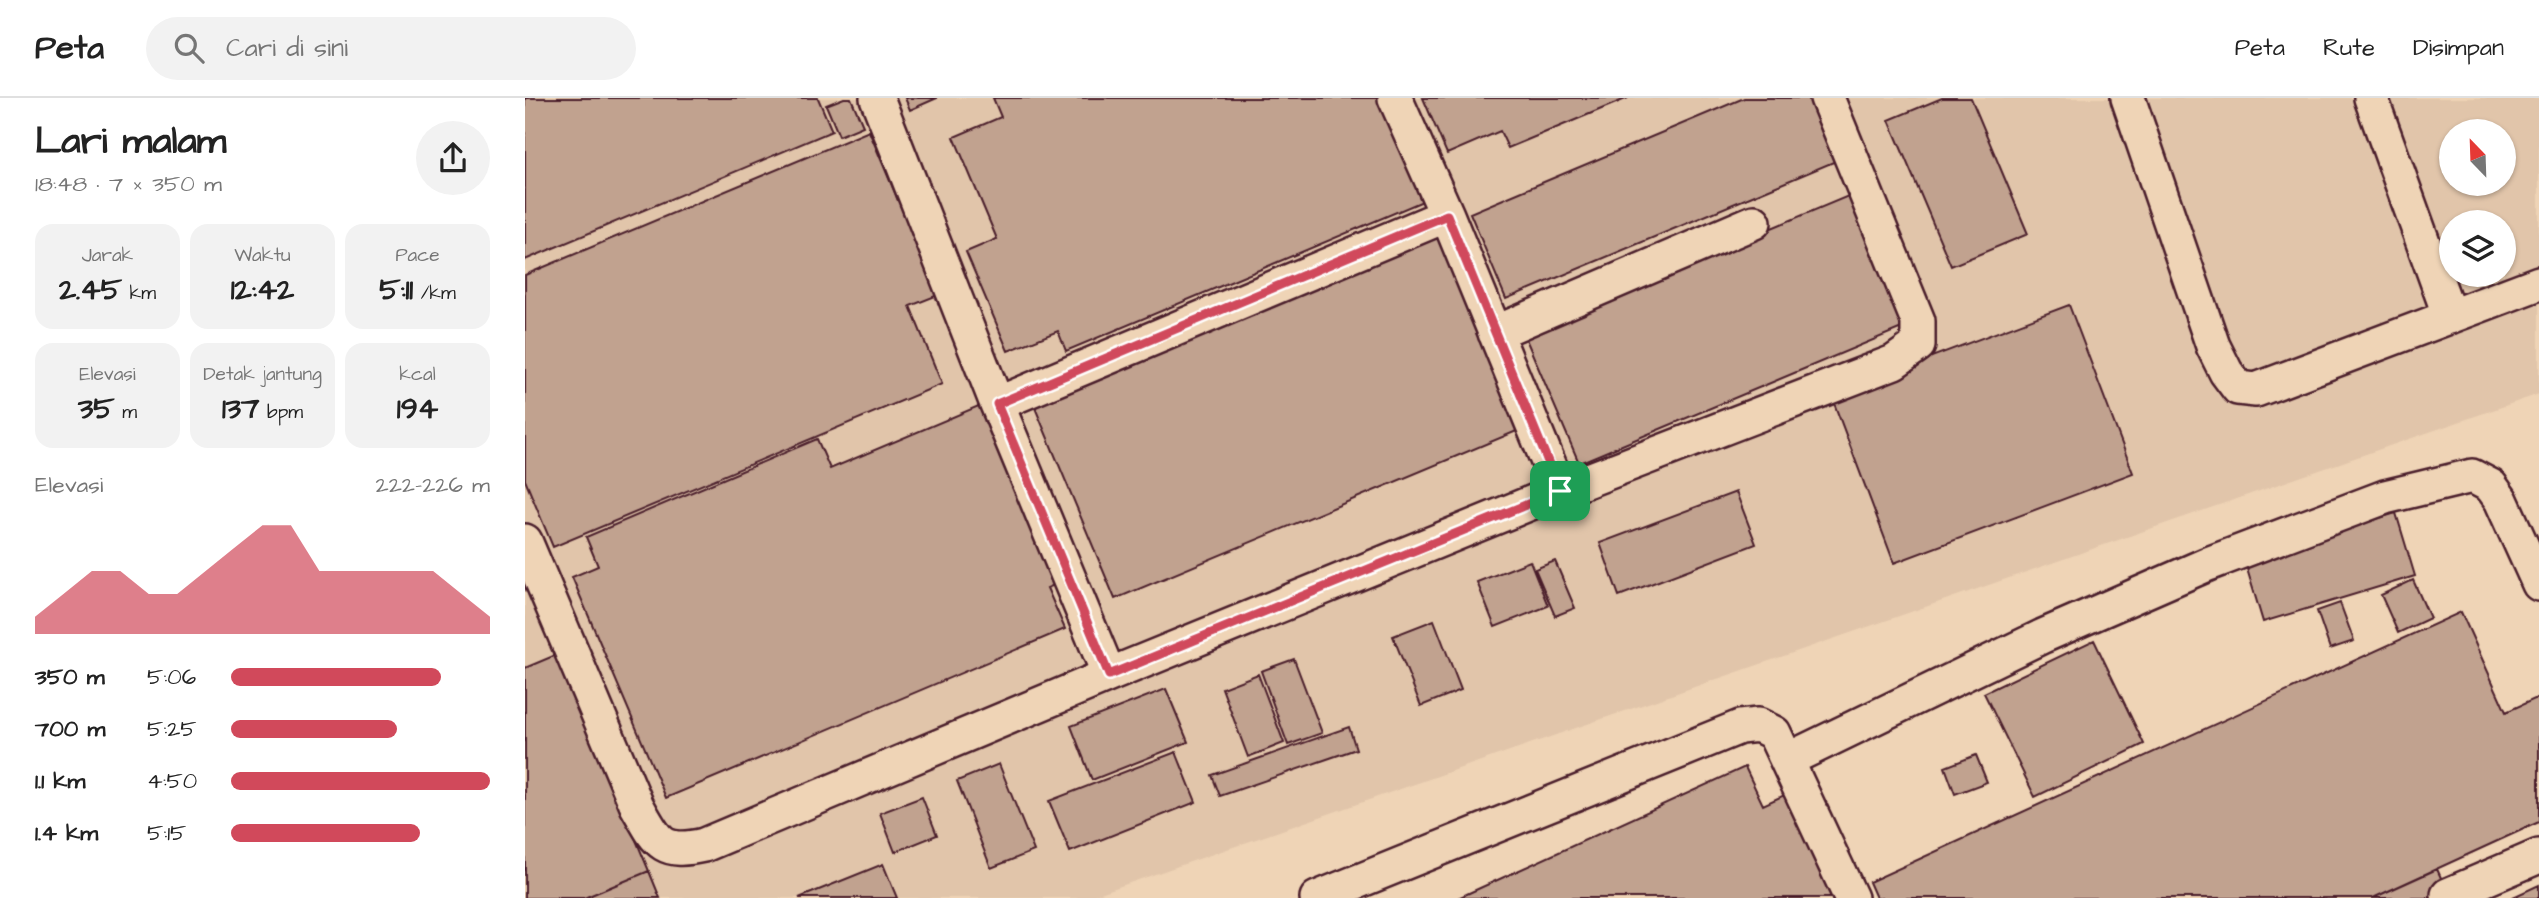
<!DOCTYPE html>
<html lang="id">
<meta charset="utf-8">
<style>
body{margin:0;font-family:"Architects Daughter",sans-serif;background:#f2f2f2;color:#222;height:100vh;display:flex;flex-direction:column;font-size:26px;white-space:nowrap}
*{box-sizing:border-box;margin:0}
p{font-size:23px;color:#767676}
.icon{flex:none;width:38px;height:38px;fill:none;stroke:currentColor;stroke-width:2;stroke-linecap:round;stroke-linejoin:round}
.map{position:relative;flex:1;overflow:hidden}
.side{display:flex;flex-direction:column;background:#fff;width:525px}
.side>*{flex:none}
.needle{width:46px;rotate:337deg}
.controls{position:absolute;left:1914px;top:21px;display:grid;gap:14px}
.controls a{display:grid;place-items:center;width:77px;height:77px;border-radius:50%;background:#fff;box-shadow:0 2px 5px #0004;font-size:35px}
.pin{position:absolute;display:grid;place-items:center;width:60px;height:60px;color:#fff;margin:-30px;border-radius:14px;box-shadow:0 4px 10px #0006}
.round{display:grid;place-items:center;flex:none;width:74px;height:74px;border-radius:37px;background:#f2f2f2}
.overview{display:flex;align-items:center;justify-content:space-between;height:119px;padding:0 35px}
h1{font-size:38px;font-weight:700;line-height:52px}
.stats{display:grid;grid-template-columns:repeat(3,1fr);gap:10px;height:119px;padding:7px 35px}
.stats div{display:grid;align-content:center;border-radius:18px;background:#f2f2f2;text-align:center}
.stats b{font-size:30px;font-weight:700}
.stats small{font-size:19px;font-weight:400}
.stats p{font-size:19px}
.chart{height:196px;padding:14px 35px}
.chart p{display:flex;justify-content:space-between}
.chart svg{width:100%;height:126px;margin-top:7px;fill:#d1495b;opacity:.7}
ul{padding:0 35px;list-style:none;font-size:23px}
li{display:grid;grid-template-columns:112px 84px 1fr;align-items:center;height:52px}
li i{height:18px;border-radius:9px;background:#d1495b}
header{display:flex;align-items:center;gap:42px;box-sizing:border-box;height:98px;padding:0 35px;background:#fff;border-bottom:2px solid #e0e0e0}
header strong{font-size:33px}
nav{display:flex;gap:38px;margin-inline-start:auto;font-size:24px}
.search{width:490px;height:63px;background:#f2f2f2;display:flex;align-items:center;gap:18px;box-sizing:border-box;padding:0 24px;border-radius:38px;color:#767676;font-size:26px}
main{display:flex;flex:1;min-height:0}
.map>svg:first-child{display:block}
.built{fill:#e1c5aa;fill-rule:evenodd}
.building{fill:#c1a28f;stroke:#4a1f2b;stroke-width:2}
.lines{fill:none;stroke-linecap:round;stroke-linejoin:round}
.minor-casing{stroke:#4a1f2b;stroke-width:38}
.minor{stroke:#efd4b6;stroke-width:33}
.route-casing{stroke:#fff;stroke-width:14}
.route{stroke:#d1495b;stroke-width:9}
</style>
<header>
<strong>Peta</strong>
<div class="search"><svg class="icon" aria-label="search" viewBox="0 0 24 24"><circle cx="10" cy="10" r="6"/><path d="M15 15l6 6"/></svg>Cari di sini</div>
<nav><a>Peta</a><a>Rute</a><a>Disimpan</a></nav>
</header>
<main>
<section class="side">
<div class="overview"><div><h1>Lari malam</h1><p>18:48 · 7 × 350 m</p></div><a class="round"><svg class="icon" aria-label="share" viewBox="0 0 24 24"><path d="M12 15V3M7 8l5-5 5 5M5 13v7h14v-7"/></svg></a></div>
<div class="stats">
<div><p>Jarak</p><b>2.45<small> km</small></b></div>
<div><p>Waktu</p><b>12:42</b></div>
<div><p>Pace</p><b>5:11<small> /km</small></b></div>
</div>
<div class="stats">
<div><p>Elevasi</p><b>35<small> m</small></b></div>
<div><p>Detak jantung</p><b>137<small> bpm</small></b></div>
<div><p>kcal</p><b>194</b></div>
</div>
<div class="chart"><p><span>Elevasi</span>222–226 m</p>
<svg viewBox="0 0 160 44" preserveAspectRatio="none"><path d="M0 44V38L10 30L20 22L30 22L40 30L50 30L60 22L70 14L80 6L90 6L100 22L110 22L120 22L130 22L140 22L150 30L160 38V44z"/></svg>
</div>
<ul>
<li><b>350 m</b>5:06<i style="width:81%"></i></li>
<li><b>700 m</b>5:25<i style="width:64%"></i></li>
<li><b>1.1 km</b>4:50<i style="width:100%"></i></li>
<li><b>1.4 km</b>5:15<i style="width:73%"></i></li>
</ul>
</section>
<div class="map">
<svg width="2014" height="800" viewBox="0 0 2014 800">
<rect width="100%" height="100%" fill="#efd4b6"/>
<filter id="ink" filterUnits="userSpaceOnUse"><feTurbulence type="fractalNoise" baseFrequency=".0143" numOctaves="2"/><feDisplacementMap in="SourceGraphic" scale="14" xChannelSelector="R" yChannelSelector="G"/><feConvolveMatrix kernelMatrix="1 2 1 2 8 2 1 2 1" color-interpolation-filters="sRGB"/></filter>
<g filter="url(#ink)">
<path class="built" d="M 0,0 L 2014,0 L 2014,296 L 561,800 L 0,800 ZM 1927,33 L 1979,33 L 1979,86 L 1927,86 ZM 1927,124 L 1979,124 L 1979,177 L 1927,177 Z"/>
<path class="building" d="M 0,0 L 293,0 L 307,33 L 0,162 Z
M 319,0 L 326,0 L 338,28 L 314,38 L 301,7 Z
M 380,0 L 412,0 L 385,12 Z
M 468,0 L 863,0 L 905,100 L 541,253 L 533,233 L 483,253 L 441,154 L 472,141 L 429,39 L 476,19 Z
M 898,0 L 1103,0 L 983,50 L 975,33 L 922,56 Z
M 1219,0 L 1285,0 L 1311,63 L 981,201 L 945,115 Z
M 1417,0 L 1446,0 L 1503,136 L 1426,168 L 1364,22 Z
M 344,33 L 413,197 L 385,208 L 417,286 L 28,449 L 0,382 L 0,177 Z
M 1328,96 L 1384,227 L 1054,365 L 998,234 Z
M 914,128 L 999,330 L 590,501 L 506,300 Z
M 1544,207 L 1608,375 L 1369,465 L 1306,297 Z
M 463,304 L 539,483 L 522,490 L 540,531 L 141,700 L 47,479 L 73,468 L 61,439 L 292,341 L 305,371 Z
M 1211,394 L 1231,446 L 1094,498 L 1075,445 Z
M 1871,415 L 1890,478 L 1738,524 L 1719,461 Z
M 1005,463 L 1023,508 L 970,529 L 952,484 Z
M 1030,463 L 1050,510 L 1030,518 L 1010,471 Z
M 1888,482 L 1905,520 L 1873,535 L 1856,497 Z
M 1815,505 L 1829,543 L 1805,551 L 1792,513 Z
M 1936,514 L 1981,614 L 2014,599 L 2014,724 L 1848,800 L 1351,800 L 1344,784 Z
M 909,522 L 936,592 L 896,608 L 868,538 Z
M 1569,542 L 1619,646 L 1510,699 L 1459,595 Z
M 33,556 L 124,773 L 59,800 L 0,800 L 0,570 Z
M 769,561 L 797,635 L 763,647 L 736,573 Z
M 733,576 L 759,645 L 723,659 L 697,590 Z
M 641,591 L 663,644 L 567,682 L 546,628 Z
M 824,629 L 831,651 L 695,698 L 687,677 Z
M 651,654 L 671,704 L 545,754 L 524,703 Z
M 1451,657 L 1462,684 L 1430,696 L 1420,669 Z
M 474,666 L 509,753 L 466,770 L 432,683 Z
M 1220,669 L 1238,707 L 1268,693 L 1317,800 L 933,800 Z
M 397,699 L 412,737 L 370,754 L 355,715 Z
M 358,766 L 372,800 L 274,800 Z
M 1912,771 L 1925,800 L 1848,800 Z
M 124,773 L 135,800 L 59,800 Z
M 2014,787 L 2014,800 L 1986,800 Z"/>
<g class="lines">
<g class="minor-casing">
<path id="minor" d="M 352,0 L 472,306 L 584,577
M 870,0 L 922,117 L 1035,393
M 1603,0 L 1688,248 L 1701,274 L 1713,290 L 1731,292 L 2014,185
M 1846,0 L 1925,219
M 970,235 L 1229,124
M 472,306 L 922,117
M 0,443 L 112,708 C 132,743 135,757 179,747 L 584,577 L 1035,393 L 1369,264 L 1393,247 L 1393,223 L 1302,0
M 1262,662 L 1518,538 L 1683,466 L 1860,399 L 1947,378 L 1966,388 L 1976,402 L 2014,486
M 1923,797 L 2014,758
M 792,800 L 1215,629 L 1233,627 L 1249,635 L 1326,800"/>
</g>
<use href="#minor" class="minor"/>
</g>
</g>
<g class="lines" filter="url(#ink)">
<g class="route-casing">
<path id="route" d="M 922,117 L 1035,393 L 584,577 L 472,306 Z"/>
</g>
<use href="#route" class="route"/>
</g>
</svg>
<div class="controls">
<a><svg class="needle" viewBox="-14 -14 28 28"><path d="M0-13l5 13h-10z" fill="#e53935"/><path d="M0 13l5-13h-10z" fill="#767676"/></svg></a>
<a><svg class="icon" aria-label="layers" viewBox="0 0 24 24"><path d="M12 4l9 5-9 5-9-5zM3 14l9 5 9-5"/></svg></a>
</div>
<div class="pin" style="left:1035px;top:393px;background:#1e9e55"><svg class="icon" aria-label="arrive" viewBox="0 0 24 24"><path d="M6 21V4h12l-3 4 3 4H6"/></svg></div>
</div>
</main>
